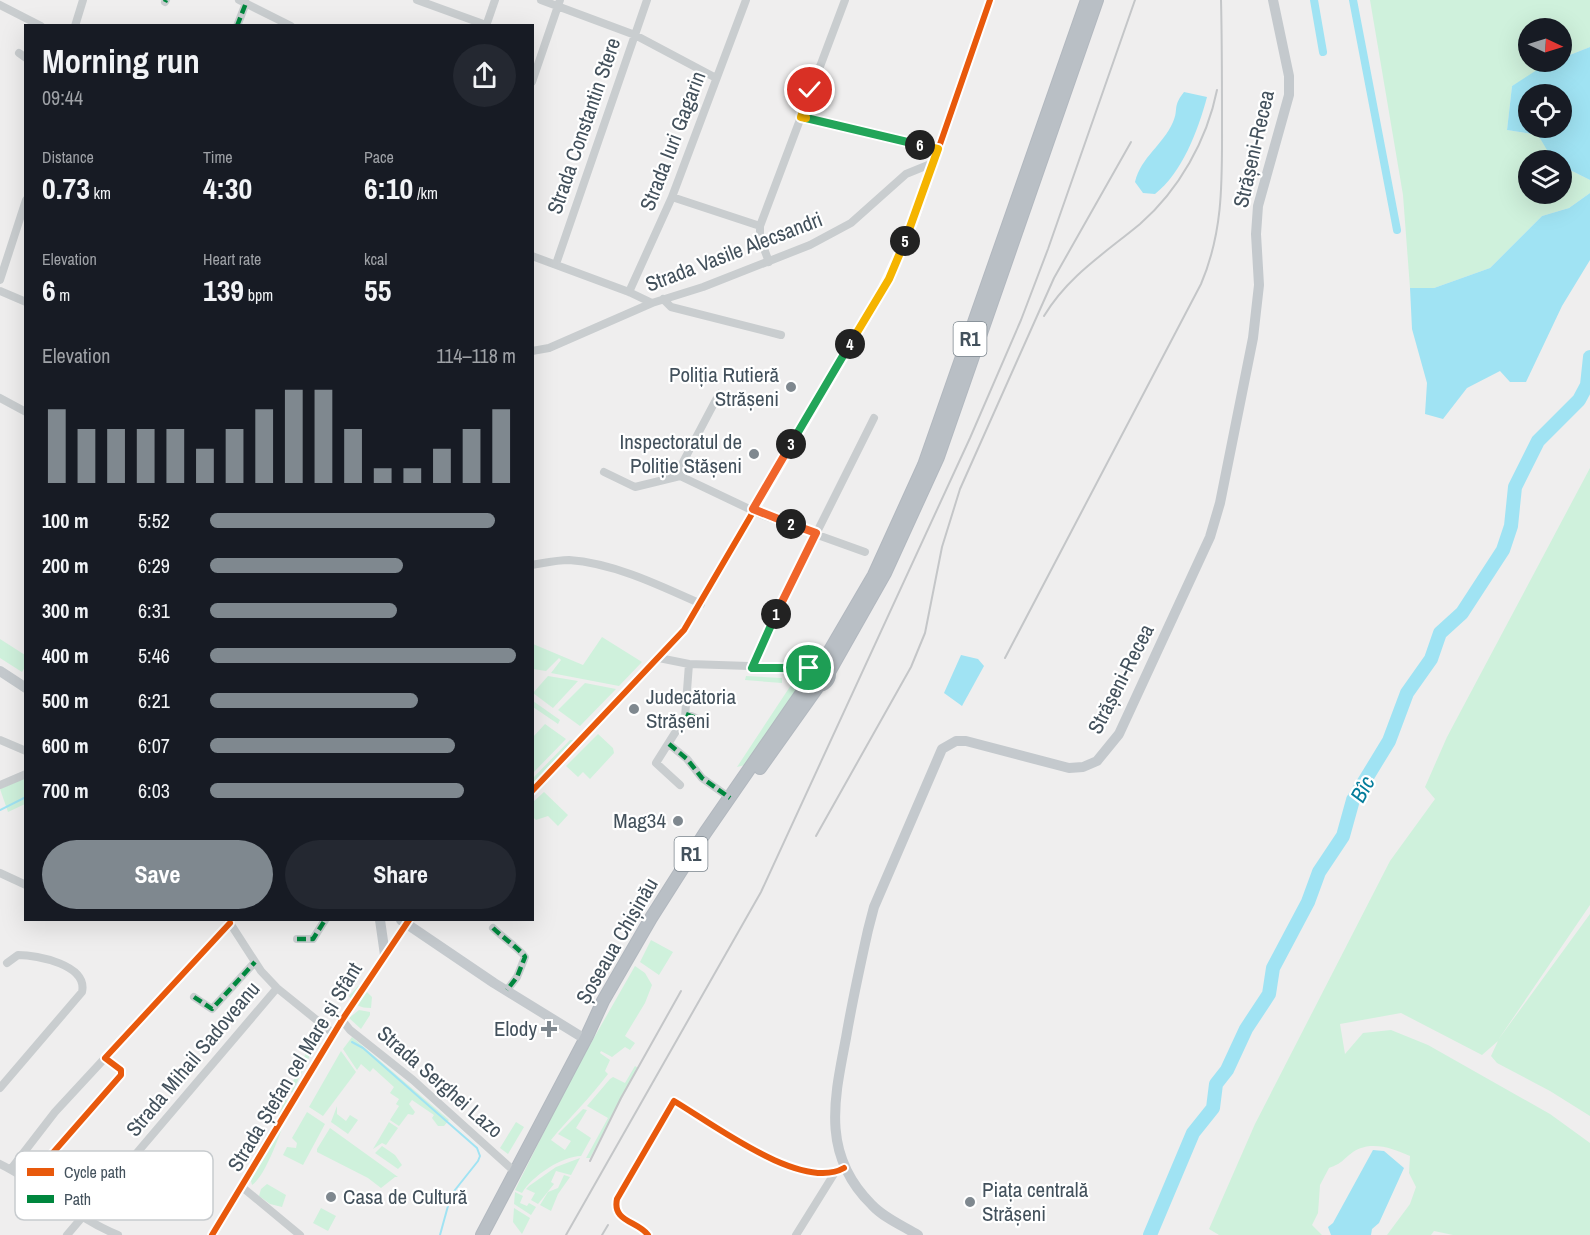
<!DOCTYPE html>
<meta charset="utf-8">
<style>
body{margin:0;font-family:"Archivo Narrow",sans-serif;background:#242831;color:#f1f3f6;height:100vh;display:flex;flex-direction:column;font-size:22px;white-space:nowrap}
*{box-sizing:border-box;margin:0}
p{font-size:20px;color:#9ea1a6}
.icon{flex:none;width:33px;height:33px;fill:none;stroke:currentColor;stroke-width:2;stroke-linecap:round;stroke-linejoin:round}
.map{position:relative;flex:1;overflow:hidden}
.side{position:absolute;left:24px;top:24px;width:510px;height:897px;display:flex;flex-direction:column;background:#171b24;border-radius:0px;box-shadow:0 6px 24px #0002}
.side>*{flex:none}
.needle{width:39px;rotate:94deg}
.fabs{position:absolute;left:1518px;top:18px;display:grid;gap:12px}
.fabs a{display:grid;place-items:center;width:54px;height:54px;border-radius:50%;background:#171b24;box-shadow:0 6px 24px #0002;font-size:30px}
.pin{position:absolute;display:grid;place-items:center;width:51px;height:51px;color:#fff;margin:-26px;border:3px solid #fff;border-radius:50%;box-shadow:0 2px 6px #0007}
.km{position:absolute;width:30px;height:30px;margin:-15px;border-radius:50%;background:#222;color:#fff;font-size:16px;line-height:30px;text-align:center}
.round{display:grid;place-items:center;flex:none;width:63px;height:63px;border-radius:32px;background:#242831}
.head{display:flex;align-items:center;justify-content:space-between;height:102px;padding:0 18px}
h1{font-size:33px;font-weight:700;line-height:45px}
.figures{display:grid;grid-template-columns:repeat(3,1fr);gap:9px;height:102px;padding:6px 18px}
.figures div{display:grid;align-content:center}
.figures b{font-size:30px;font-weight:700}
.figures small{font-size:16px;font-weight:400}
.figures p{font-size:16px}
.chart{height:168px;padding:12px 18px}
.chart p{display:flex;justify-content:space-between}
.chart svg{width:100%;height:108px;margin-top:6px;stroke:#7f888f;stroke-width:6}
.action{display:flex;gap:12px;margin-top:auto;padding:12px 18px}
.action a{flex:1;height:69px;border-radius:36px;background:#7f888f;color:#fff;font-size:24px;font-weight:700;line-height:69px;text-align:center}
.action a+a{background:#242831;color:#f1f3f6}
ul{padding:0 18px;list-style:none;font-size:20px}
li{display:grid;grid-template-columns:96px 72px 1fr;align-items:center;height:45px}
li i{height:15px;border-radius:8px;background:#7f888f}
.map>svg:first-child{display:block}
.green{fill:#cff1dc}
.water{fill:#a0e3f3;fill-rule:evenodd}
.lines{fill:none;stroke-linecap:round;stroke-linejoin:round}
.stream{stroke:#a0e3f3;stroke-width:2}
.canal{stroke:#a0e3f3;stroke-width:8}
.river{stroke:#a0e3f3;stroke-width:14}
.highway-casing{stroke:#b2b8bf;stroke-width:14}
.minor{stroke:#c9cdcf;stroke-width:8}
.major{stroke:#c4c9cd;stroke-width:10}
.highway{stroke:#b9bfc5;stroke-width:12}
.rail{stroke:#c4c6c8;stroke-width:2}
.quiet{stroke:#00873e;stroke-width:4.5;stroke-dasharray:9 4.5;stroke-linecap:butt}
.cycleway-casing{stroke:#fff;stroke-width:10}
.cycleway{stroke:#e8590c;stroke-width:6}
.split-1-casing{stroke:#fff;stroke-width:12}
.split-2-casing{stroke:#fff;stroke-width:12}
.split-3-casing{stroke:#fff;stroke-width:12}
.split-4-casing{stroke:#fff;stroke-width:12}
.split-5-casing{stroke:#fff;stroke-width:12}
.split-6-casing{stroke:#fff;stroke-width:12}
.split-7-casing{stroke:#fff;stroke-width:12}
.split-8-casing{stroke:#fff;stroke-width:12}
.split-1{stroke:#22a559;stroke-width:8}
.split-2{stroke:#f0652b;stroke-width:8}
.split-3{stroke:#f0652b;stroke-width:8}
.split-4{stroke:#22a559;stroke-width:8}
.split-5{stroke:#f5b400;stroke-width:8}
.split-6{stroke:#f5b400;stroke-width:8}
.split-7{stroke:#22a559;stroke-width:8}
.split-8{stroke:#f5b400;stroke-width:8}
.poi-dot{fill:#7f888f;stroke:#fff;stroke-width:2}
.labels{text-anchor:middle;stroke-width:4.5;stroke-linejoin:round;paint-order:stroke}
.shield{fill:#fff;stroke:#7b858d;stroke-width:1.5}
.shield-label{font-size:20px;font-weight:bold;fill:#43515c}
.street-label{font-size:21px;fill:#43515c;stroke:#fff}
.poi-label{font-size:21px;fill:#43515c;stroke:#fff;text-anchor:end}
.water-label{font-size:22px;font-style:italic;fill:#037c9b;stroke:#fff}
.key{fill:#fff;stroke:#c7cbce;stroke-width:1.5}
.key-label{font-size:16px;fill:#43515c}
</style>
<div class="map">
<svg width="1590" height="1235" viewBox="0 0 1590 1235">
<rect width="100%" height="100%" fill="#efeeee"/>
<path class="green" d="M 1370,0 L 1590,0 L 1590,47 L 1562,58 L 1562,28 L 1528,28 L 1528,62 L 1554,62 L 1512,86 L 1507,130 L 1538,135 L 1554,160 L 1528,160 L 1528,194 L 1562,194 L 1562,166 L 1590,180 L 1590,193 L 1569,208 L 1542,216 L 1490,268 L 1434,288 L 1410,288 L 1403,195 Z
M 1590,468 L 1590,905 L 1498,1040 L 1590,914 L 1590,1116 L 1550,1091 L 1497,1063 L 1491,1056 L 1498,1041 L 1482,1055 L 1401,1013 L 1340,1024 L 1345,1054 L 1363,1033 L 1391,1030 L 1428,1045 L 1550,1114 L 1590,1143 L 1590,1235 L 1453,1235 L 1434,1231 L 1431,1235 L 1387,1235 L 1410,1204 L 1416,1187 L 1409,1173 L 1410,1156 C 1393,1148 1370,1140 1353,1152 C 1342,1160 1343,1163 1329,1168 L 1320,1185 L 1318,1213 L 1312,1225 L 1322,1235 L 1219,1235 L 1209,1229 L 1255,1124 L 1390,861 L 1435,799 L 1425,787 L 1447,737 Z
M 602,637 L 642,662 L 619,686 L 551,673 L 561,660 L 559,658 L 546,671 L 533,669 L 533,644 L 583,665 Z
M 0,639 L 25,655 L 25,667 L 22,672 L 0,658 Z
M 548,676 L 578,681 L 553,708 L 533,693 Z
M 746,676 L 782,678 L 782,683 L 745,680 Z
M 797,676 L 801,684 L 745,765 L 737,767 Z
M 585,683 L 616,689 L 580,726 L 558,710 Z
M 533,701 L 560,720 L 558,724 L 533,707 Z
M 545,724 L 566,739 L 533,773 L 533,737 Z
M 598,734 L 613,748 L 614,753 L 590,779 L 583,772 L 578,777 L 566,766 Z
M 570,740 L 574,740 L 533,783 L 533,778 Z
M 25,777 L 25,804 L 8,812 L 0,789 Z
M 544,792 L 568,815 L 558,826 L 548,816 L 536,820 L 533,817 L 533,802 Z
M 651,940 L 673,952 L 659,975 L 640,962 Z
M 635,966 L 645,973 L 652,985 L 645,1003 L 625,1036 L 635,1043 L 630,1050 L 625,1047 L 612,1057 L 601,1051 L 600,1053 L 610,1060 L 605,1071 L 608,1074 C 590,1098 568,1119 551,1140 L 565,1150 L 571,1141 L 558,1134 L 583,1109 L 587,1110 L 576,1128 L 591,1138 L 581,1156 C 562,1156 532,1176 522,1193 L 515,1190 L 571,1078 Z
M 358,986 L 361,986 L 372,997 L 371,1008 C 360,1008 354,1005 349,996 Z
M 359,1010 L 370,1012 L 370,1015 L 361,1029 L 349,1018 Z
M 321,1026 L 326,1033 L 323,1033 L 317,1041 L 292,1093 L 289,1090 L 311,1042 Z
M 352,1037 L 449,1120 L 444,1126 L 438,1126 L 432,1118 L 434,1115 L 412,1100 L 409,1104 L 415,1112 L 413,1115 L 408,1114 L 399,1126 L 390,1120 L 399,1106 L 396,1104 L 399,1099 L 390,1093 L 394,1087 L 373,1068 L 370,1072 L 361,1064 L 357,1070 L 343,1049 Z
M 341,1051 L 356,1072 L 323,1116 L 309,1107 Z
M 635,1066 L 638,1068 L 590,1158 L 586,1158 L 608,1118 L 587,1106 L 610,1079 L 613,1077 L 625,1083 Z
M 285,1100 L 290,1101 C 287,1118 266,1177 252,1185 L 251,1181 Z
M 337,1106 L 337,1114 L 346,1121 L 350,1115 L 358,1120 L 348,1134 L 331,1122 Z
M 307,1112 L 325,1124 L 303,1165 L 283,1155 L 287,1147 L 296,1148 L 297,1143 L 292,1138 Z
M 389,1122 L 398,1128 L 386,1145 L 382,1143 L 373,1149 Z
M 516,1122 L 524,1127 L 508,1154 L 500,1148 Z
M 330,1128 L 398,1177 L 395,1177 L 381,1188 L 368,1178 L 317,1152 L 317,1149 Z
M 382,1146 L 395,1155 L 402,1165 L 398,1169 L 375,1153 Z
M 580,1158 L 571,1175 L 556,1171 L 551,1182 L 554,1184 L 538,1204 L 531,1200 L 535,1193 L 526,1189 L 529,1186 L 556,1167 Z
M 564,1175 L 570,1177 L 558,1194 L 551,1211 L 540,1205 L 548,1192 L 558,1188 Z
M 267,1184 L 286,1195 L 282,1207 L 270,1204 L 259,1196 L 261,1189 Z
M 515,1192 L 523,1196 L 520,1203 L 527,1206 L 529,1203 L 536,1207 L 531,1215 L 514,1204 Z
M 321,1208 L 336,1216 L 328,1231 L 313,1223 Z
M 514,1208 L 530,1218 L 522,1234 L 513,1222 Z"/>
<path class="water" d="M 1590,47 L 1590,180 L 1562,166 L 1562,160 L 1553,160 L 1538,135 L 1507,130 L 1512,86 L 1543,66 L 1562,62 L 1562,58 ZM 1562,94 L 1562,128 L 1528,128 L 1528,94 Z
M 1184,92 L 1207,97 C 1198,131 1182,173 1155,194 L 1143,193 L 1135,182 C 1141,157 1163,145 1173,122 C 1179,109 1172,107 1184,92 Z
M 1590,193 L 1590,260 L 1562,306 L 1526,382 L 1510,382 L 1500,371 L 1467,388 L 1443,419 L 1425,414 L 1427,383 L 1412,329 L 1410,288 L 1434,288 L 1490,268 L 1542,216 L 1569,208 Z
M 961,655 L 978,659 L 984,666 L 962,706 L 944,693 Z
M 1373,1150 L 1384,1151 L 1404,1168 L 1379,1223 L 1372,1229 L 1371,1235 L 1331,1235 L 1328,1227 L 1333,1223 Z"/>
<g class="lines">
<path class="stream" d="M 0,810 L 26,797
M 352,1042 L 363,1048 L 477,1148 L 480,1156 L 478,1161 L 451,1195 L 440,1235"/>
<path class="canal" d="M 1314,0 L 1323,52
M 1353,0 L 1397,230"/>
<path class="river" d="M 1150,1235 L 1193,1133 L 1213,1108 L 1216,1084 L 1227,1070 L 1246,1029 L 1269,994 L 1273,968 L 1308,902 L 1319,872 L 1343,836 L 1353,800 L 1389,741 L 1407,693 L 1431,659 L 1440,633 L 1462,613 L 1503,550 L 1511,526 L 1515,487 L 1538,441 L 1579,400 L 1587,385 L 1590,357"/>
<g class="highway-casing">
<path id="highway" d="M807 674a11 11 0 1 1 22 0a11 11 0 1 1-22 0Z
M 822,664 L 874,575 L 924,465 L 1087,0
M 829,672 L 885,573 L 938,457 L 1097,0
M 760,768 L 819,685
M 482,1235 L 587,1036 L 603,1001 L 651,918 L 705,833 L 810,681"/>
</g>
<path class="minor" d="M 239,0 L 291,26
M 417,0 L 486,25
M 541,0 L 635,35 L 716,78
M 165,2 L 166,0
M 0,5 L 41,26
M 75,26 L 83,0
M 237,26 L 246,3
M 486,26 L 495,0
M 19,53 L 26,58
M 532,82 L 560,0
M 801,117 L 938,149
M 672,197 L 760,226
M 532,256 L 629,292 L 652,303
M 769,262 L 760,238 L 760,226 L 845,0
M 556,264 L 647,0
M 0,280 L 26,200
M 0,291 L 26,302
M 629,292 L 672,197 L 746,0
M 663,299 L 671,307 L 781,335
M 532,351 L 549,348 L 652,303 L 703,287 L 810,245 L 851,223 L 906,174 L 933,163
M 0,398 L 26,412
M 604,472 L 635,487 L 680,476 L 762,515 L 865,552
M 680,476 L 682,464 L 719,394
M 532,565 C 544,563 557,560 569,560 C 614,563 661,586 701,604
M 659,658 L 689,664 L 809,668
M 752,668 L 760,646 L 874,418
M 686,714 L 701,720
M 0,740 L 26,751
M 669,744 L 687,759 L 702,778 L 730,798
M 0,785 L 26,774
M 680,785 L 656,763 L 685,717 L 689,664
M 532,791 L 684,630 L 877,300 L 912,225 L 990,0
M 0,873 L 26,885
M 228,920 L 261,971 L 277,988 L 334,1034
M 493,928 C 500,935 523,952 525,957 L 517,977 L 507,990
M 297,939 L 313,939 L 325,920
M 194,997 L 212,1009 L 255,962
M 342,1020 L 350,1030 L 413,1080 L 514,1171
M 0,1088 L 82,992 C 88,965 38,955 18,955 L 7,963
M 0,1164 C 41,1184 77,1219 118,1235
M 11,1169 L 55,1112 L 105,1058
M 30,1179 L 121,1075 L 121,1070 L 105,1058 L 230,923
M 242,1187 L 300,1235
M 67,1235 L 277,988
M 212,1235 L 342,1020 L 409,920
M 648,1235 C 638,1221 612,1222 617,1199 L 674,1101 C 713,1124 802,1192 844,1168
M 796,1235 L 834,1174"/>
<path class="major" d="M 0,671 L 26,688
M 380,920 L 385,955
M 401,920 L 494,983 L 585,1039
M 918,1235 C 903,1226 884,1218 872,1205 C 821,1155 834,1100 846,1038 C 852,1002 860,966 868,930 L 874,907 L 942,749 L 956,741 L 966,741 L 1069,768 L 1083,767 L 1097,761 L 1119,734 L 1210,537 L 1220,503 L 1253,338 L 1259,285 L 1256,234 L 1258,206 L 1289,95 L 1289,76 L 1273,0"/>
<use href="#highway" class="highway"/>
<path class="rail" d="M 1044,316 C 1068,276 1105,253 1140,224 C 1179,190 1207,140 1217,90
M 1005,658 L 1201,284 C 1224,230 1222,178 1222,121 C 1222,80 1222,40 1221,0
M 816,836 L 911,667 L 925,633 L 942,547 L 960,489 L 1054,278 L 1131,142
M 590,1161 L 621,1098 L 681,991
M 566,1235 L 761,892 L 970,438 L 1021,320 L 1048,249 L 1135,0
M 602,1235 L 608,1225"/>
<path class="quiet" d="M 165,2 L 166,0
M 237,26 L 246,3
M 686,714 L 701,720
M 669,744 L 687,759 L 702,778 L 730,798
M 493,928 C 500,935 523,952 525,957 L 517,977 L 507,990
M 297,939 L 313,939 L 325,920
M 194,997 L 212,1009 L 255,962"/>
<g class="cycleway-casing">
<path id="cycleway" d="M 532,791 L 684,630 L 877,300 L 912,225 L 990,0
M 30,1179 L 121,1075 L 121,1070 L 105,1058 L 230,923
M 212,1235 L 342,1020 L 409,920
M 648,1235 C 638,1221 612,1222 617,1199 L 674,1101 C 713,1124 802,1192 844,1168"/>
</g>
<use href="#cycleway" class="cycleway"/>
</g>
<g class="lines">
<g class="split-1-casing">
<path id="split-1" d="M 776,614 L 752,668 L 809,668"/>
</g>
<g class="split-2-casing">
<path id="split-2" d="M 776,614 L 816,533 L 791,524"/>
</g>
<g class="split-3-casing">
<path id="split-3" d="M 791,444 L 753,509 L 791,524"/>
</g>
<g class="split-4-casing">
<path id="split-4" d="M 791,444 L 850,344"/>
</g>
<g class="split-5-casing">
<path id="split-5" d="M 850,344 L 889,279 L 905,241"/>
</g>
<g class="split-6-casing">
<path id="split-6" d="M 905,241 L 938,149 L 920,145"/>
</g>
<g class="split-7-casing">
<path id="split-7" d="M 806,118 L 920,145"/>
</g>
<g class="split-8-casing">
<path id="split-8" d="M 806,118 L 801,117 L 810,90"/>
</g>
<use href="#split-1" class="split-1"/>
<use href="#split-2" class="split-2"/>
<use href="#split-3" class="split-3"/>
<use href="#split-4" class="split-4"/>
<use href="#split-5" class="split-5"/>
<use href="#split-6" class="split-6"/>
<use href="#split-7" class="split-7"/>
<use href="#split-8" class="split-8"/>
</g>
<g class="poi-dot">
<circle cx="791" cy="387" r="6"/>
<circle cx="754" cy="454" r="6"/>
<circle cx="634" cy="709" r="6"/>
<circle cx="678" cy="821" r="6"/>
<path d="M546 1020h6v6h6v6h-6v6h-6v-6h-6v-6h6z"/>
<circle cx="331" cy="1197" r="6"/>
<circle cx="970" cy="1202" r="6"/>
</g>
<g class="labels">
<g class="shield">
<rect x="953.5" y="322" width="33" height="34" rx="4.5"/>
<rect x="674.5" y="837" width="33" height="34" rx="4.5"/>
</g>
<g class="shield-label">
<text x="970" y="346">R1</text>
<text x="691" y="861">R1</text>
</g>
<g class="street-label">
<text transform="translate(584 126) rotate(-71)" y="7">Strada Constantin Stere</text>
<text transform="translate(673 141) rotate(-69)" y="7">Strada Iuri Gagarin</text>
<text transform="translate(1254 149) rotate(-77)" y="7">Strășeni-Recea</text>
<text transform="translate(734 252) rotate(-21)" y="7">Strada Vasile Alecsandri</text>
<text transform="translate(1121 679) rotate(-63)" y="7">Strășeni-Recea</text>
<text transform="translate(617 941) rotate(-60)" y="7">Șoseaua Chișinău</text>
<text transform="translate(193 1059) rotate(-50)" y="7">Strada Mihail Sadoveanu</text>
<text transform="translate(295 1067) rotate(-59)" y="7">Strada Ștefan cel Mare și Sfânt</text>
<text transform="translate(440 1082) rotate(41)" y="7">Strada Serghei Lazo</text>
</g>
<g class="poi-label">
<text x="779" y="382">Poliția Rutieră<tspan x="779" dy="24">Strășeni</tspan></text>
<text x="742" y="449">Inspectoratul de<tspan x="742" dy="24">Poliție Stășeni</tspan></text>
<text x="646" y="704" text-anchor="start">Judecătoria<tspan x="646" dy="24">Strășeni</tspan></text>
<text x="666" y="828">Mag34</text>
<text x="537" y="1036">Elody</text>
<text x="982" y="1197" text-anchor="start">Piața centrală<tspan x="982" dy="24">Strășeni</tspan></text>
<text x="343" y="1204" text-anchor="start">Casa de Cultură</text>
</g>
<g class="water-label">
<text transform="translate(1362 789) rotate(-61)" y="8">Bîc</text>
</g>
</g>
<rect x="15" y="1151" width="198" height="69" rx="9" class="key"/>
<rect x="27" y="1168" width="27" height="8" fill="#e8590c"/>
<rect x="27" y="1195" width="27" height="8" fill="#00873e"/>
<g class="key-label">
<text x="64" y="1178">Cycle path</text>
<text x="64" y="1205">Path</text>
</g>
</svg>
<div class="fabs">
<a><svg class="needle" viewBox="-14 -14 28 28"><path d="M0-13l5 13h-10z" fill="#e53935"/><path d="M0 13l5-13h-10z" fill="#9ea1a6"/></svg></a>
<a><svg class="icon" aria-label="locate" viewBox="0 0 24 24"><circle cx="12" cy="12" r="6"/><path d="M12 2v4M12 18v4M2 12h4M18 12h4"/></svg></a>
<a><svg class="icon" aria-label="layers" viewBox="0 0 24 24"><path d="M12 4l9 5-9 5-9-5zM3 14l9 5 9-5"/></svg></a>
</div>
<div class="pin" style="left:809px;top:668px;background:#1e9e55"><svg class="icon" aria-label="arrive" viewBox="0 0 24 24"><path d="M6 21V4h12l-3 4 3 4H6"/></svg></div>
<div class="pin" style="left:810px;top:90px;background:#d93025"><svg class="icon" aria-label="check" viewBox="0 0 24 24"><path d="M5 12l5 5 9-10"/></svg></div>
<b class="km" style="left:776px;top:614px">1</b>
<b class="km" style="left:791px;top:524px">2</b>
<b class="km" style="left:791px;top:444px">3</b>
<b class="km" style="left:850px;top:344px">4</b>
<b class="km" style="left:905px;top:241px">5</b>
<b class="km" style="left:920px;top:145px">6</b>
<section class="side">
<div class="head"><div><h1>Morning run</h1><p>09:44</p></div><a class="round"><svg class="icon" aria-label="share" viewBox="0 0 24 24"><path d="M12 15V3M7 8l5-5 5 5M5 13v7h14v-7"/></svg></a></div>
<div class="figures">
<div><p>Distance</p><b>0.73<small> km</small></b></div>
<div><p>Time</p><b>4:30</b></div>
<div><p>Pace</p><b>6:10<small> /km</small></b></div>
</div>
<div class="figures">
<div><p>Elevation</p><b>6<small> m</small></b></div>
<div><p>Heart rate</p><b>139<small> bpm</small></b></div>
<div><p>kcal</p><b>55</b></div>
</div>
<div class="chart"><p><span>Elevation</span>114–118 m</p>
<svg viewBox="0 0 160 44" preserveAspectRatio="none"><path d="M5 44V14M15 44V22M25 44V22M35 44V22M45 44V22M55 44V30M65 44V22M75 44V14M85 44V6M95 44V6M105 44V22M115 44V38M125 44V38M135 44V30M145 44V22M155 44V14"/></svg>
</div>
<ul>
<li><b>100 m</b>5:52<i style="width:93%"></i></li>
<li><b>200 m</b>6:29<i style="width:63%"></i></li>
<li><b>300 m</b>6:31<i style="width:61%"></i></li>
<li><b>400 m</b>5:46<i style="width:100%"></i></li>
<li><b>500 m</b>6:21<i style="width:68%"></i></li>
<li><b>600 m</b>6:07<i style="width:80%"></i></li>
<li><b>700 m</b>6:03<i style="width:83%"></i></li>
</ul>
<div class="action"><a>Save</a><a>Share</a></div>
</section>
</div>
